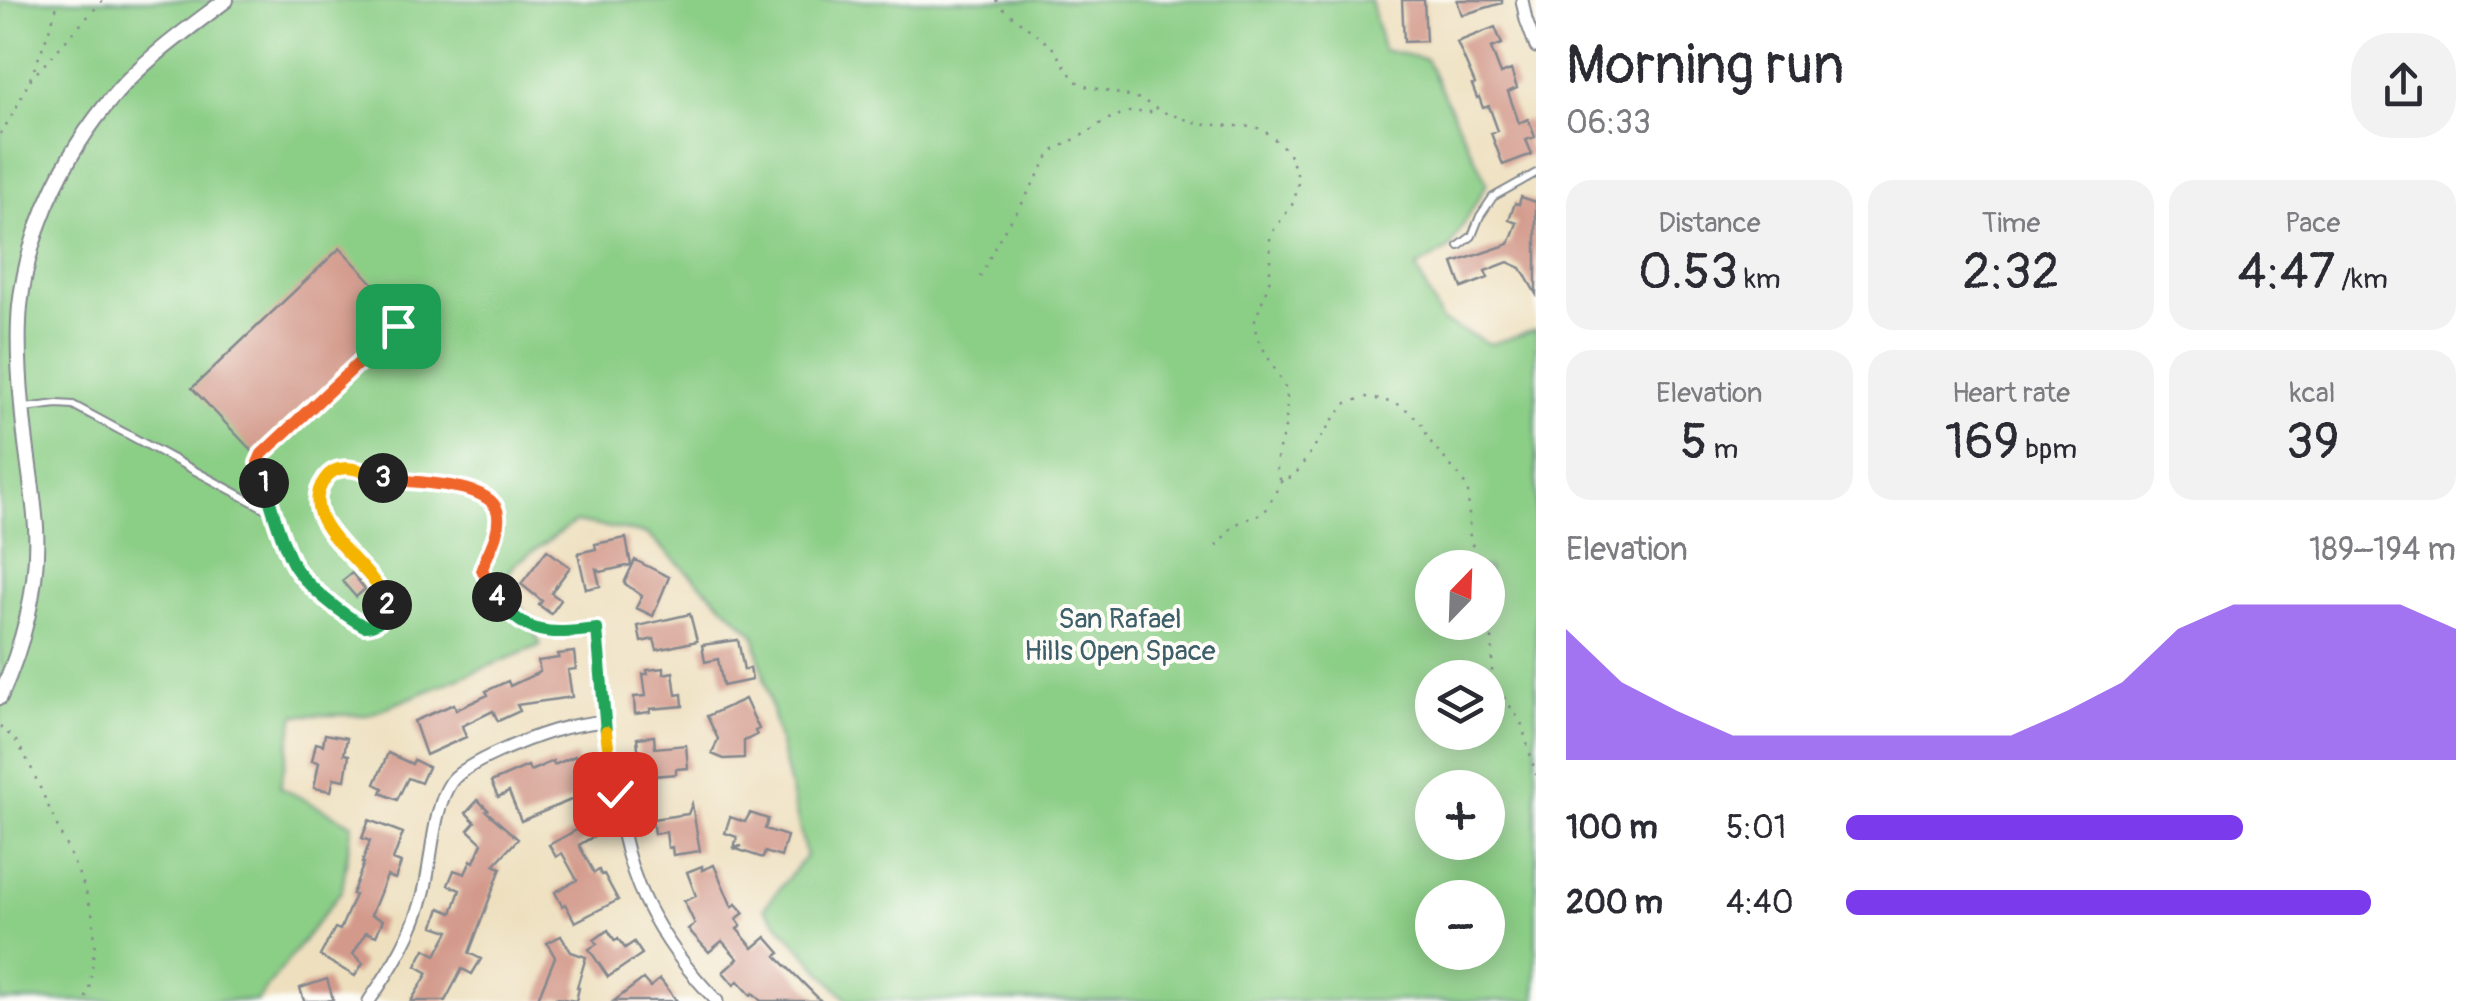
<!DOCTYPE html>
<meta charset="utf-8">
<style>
body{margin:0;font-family:Pangolin,sans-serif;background:#f2f2f3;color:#2b2b33;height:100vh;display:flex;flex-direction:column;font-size:38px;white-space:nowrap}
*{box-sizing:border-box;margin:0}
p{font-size:32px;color:#7c7c81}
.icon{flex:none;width:55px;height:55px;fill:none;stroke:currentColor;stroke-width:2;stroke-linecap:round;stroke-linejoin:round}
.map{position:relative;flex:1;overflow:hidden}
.panel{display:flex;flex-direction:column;background:#fff;width:950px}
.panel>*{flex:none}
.needle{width:65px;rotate:23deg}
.tools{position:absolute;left:1415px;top:550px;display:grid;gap:20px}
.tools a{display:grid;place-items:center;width:90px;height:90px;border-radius:50%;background:#fff;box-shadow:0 5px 25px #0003;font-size:50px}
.pin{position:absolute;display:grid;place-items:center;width:85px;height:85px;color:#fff;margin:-42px;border-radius:20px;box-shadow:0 5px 15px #0006}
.km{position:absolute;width:50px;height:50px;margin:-25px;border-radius:50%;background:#222;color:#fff;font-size:28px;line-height:50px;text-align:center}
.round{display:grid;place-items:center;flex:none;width:105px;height:105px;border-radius:40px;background:#f2f2f3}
.summary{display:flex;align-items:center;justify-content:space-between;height:170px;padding:0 30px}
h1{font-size:55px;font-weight:600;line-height:75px}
.metrics{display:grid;grid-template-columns:repeat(3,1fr);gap:15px;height:170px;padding:10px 30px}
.metrics div{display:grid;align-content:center;border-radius:25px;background:#f2f2f3;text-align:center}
.metrics b{font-size:50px;font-weight:600}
.metrics small{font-size:28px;font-weight:400}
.metrics p{font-size:28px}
.chart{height:280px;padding:20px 30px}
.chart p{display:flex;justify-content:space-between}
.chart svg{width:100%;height:180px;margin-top:10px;fill:#7c3aed;opacity:.7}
ul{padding:0 30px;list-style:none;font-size:32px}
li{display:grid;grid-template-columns:160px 120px 1fr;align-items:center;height:75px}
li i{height:25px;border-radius:12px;background:#7c3aed}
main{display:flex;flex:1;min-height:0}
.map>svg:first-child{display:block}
.green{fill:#8bce86;stroke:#537e72;stroke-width:2.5;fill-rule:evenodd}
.building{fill:#d39a8b}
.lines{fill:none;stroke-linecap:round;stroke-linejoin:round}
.service-casing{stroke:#84888e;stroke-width:10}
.minor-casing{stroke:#84888e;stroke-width:15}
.tertiary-casing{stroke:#84888e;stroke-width:18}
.path{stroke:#84888e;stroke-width:2.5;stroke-dasharray:2.5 8;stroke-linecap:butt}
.service{stroke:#fff;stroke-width:6}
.minor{stroke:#fff;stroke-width:11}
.tertiary{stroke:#fff;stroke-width:14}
.split-1-casing{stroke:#fff;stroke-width:20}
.split-2-casing{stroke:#fff;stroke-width:20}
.split-3-casing{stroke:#fff;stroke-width:20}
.split-4-casing{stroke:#fff;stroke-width:20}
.split-5-casing{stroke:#fff;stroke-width:20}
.split-6-casing{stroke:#fff;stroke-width:20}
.split-1{stroke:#f0652b;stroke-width:12}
.split-2{stroke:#22a559;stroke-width:12}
.split-3{stroke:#f5b400;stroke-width:12}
.split-4{stroke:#f0652b;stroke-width:12}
.split-5{stroke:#22a559;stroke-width:12}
.split-6{stroke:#f5b400;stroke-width:12}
.labels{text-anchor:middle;stroke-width:8;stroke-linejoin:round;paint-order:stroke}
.park-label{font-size:28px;fill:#3d5f6a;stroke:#fdfcf7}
</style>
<main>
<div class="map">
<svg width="1536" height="1001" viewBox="0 0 1536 1001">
<rect width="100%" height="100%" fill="#fdfcf7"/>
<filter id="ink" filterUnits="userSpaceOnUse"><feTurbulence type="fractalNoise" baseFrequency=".01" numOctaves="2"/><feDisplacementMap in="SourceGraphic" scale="20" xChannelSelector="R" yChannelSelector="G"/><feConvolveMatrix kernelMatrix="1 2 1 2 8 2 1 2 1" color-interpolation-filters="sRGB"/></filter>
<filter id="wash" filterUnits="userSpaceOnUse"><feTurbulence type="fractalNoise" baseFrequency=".0048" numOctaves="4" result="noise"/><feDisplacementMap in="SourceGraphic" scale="40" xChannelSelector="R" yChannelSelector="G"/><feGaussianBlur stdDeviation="2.25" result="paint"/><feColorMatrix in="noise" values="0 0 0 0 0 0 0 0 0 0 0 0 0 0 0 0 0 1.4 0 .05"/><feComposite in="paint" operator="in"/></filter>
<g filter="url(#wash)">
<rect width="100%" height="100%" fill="#eee0bf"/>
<path class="green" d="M 0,0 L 1371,0 L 1383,50 L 1426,59 L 1487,183 L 1450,248 L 1416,268 L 1442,321 L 1490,344 L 1536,330 L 1536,1001 L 848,1001 L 764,908 L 806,856 L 754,634 L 647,534 L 575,522 L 515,564 L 506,577 L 541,645 L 368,715 L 295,715 L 280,787 L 352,824 L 342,890 L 257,1001 L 0,1001 ZM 1432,568 L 1488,568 L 1488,622 L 1432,622 ZM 1432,678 L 1488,678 L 1488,732 L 1432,732 ZM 1432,788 L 1488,788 L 1488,842 L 1432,842 ZM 1432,898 L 1488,898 L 1488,952 L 1432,952 Z"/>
<g id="blocks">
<path class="building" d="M 1402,0 L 1424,0 L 1426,41 L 1404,42 Z
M 1457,0 L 1502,0 L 1502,3 L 1462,15 Z
M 1495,27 L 1502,44 L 1491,48 L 1501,74 L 1511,70 L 1517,88 L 1508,92 L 1519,123 L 1528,119 L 1535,137 L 1526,140 L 1532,154 L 1503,165 L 1491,133 L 1498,131 L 1489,106 L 1483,108 L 1479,97 L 1477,98 L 1472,85 L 1475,84 L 1457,42 Z
M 1521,197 L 1536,202 L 1536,294 L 1521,268 L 1508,262 L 1485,271 L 1488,278 L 1462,288 L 1453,263 L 1509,244 L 1517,223 L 1509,220 L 1515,203 L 1519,204 Z
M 340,248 L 402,314 L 254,453 L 192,388 Z
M 626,538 L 631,565 L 601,572 L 596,569 L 600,586 L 586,589 L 578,553 L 596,549 L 595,544 Z
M 547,550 L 570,567 L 551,593 L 561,600 L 551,614 L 539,605 L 542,601 L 521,584 Z
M 635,560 L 669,577 L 653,616 L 636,608 L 642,596 L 624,583 Z
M 352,573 L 365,589 L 356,597 L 342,581 Z
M 690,614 L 697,641 L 657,650 L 654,639 L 641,642 L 638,626 Z
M 738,640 L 744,670 L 750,668 L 752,680 L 723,686 L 718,659 L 705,662 L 702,645 Z
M 574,652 L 576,669 L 568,670 L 572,697 L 517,705 L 520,711 L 498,721 L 493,711 L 462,726 L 466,737 L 426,755 L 414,721 L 454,704 L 456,710 L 488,695 L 486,691 L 508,681 L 510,686 L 540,672 L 538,661 L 559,658 L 558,654 Z
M 664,668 L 664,674 L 673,672 L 676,695 L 682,694 L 683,706 L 650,709 L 650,712 L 635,714 L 634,697 L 646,696 L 643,674 L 648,674 L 647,670 Z
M 745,699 L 759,729 L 755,731 L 757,735 L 744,741 L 744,758 L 724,759 L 712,754 L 718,739 L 707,716 Z
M 325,734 L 347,738 L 344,754 L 349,755 L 345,780 L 334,778 L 331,791 L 314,788 L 319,762 L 312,761 L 316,743 L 323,745 Z
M 654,736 L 655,748 L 686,745 L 688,768 L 676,769 L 676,774 L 641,777 L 637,738 Z
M 388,753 L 412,764 L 414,760 L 428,767 L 421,783 L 408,778 L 397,800 L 381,793 L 383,788 L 375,784 Z
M 575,756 L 590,792 L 521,821 L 509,792 L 498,797 L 491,782 L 528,766 L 530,771 L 553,761 L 554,765 Z
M 478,800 L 488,810 L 486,811 L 518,839 L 494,865 L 501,868 L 469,953 L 481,959 L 472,974 L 462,969 L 445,1001 L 411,1001 L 428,973 L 416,966 L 425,949 L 436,955 L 449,931 L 434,926 L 440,908 L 452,913 L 460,890 L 448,885 L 454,870 L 465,874 L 471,860 L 474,862 L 482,843 L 468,830 L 475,822 L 466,813 Z
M 692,804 L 700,851 L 673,855 L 672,847 L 668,848 L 666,832 L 654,834 L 652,819 L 688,814 Z
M 750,813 L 768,819 L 765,829 L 787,836 L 781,857 L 765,852 L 763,858 L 736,849 L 742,846 L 734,847 L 737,837 L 725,833 L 730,817 L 745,822 Z
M 589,816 L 599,833 L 579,845 L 594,873 L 599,870 L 601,875 L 604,874 L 618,900 L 575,922 L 565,904 L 562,906 L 555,892 L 577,880 L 562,853 L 556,857 L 549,845 L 580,828 L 577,823 Z
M 369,820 L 403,833 L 393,860 L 401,863 L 395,879 L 387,876 L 371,915 L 383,920 L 376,936 L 366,932 L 353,954 L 363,963 L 355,976 L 320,956 L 335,928 L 340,930 L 355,895 L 352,894 L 364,863 L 362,863 L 370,841 L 362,838 Z
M 714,865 L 732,907 L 736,904 L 744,913 L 736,919 L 741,926 L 737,929 L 753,948 L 766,937 L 780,953 L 776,956 L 821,1001 L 761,1001 L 753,993 L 751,995 L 738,981 L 734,985 L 723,972 L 738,959 L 722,941 L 709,952 L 688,929 L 695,924 L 684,901 L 696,896 L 687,872 L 702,866 L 702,870 Z
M 608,930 L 615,941 L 618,939 L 625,948 L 634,942 L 642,954 L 608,977 L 589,949 L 597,944 L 594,940 Z
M 561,936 L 571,952 L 586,957 L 577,987 L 579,988 L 576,1001 L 556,998 L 555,1001 L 537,1001 L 555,957 L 547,943 Z
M 327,979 L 333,999 L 327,1001 L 304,1001 L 300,988 Z
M 643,979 L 650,987 L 660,979 L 677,1001 L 614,1001 Z"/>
</g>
</g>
<g filter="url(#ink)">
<use href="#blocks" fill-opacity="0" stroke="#84888e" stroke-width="2.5"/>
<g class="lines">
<g class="service-casing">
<path id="service" d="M 1459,246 L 1472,236 L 1480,216 L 1493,197 L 1536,173
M 25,408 L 57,404 L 73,405 L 266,509 C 284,523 282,546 293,564 C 305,585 343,616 364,626 C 378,625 386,616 387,602 C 372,571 323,536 316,508 C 315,500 318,492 321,485 C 326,474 333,469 345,467 L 406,483 L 435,482 L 458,487 L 485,496 L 493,502 L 498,511 L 498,527 L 482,569 C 495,601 518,632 556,633 C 569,633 583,631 596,629
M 272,513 L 258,463 L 262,454 L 398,326"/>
</g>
<g class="minor-casing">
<path id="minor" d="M 1522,0 L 1526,20 L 1536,47
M 597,629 C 598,673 604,716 610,760 C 617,807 624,858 645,901 C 663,937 689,973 717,1001
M 369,1001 C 392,968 414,932 424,892 C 432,860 433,808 451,782 C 464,763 530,738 553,731 C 570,726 587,723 605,721"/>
</g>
<g class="tertiary-casing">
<path id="tertiary" d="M 0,697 C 24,643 39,586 36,527 C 33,486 25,446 22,405 C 19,372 17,339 20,306 C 29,223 69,143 126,82 C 156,51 192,26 226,0"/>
</g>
<path class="path" d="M 996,0 L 1001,7 L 1052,47 L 1073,78 L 1081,85 L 1141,99 L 1160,111 L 1200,124 L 1255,127 L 1264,130 L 1288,151 L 1297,174 L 1298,188 L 1292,205 L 1270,235 L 1270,279 L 1255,321 L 1256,336 L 1285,387 L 1287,397 L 1286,424 L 1277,456 L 1277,470 L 1280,479 L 1285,480 L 1295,475 L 1336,415 L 1347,403 L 1366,397 L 1395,403 L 1407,410 L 1420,422 L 1432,444 L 1462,479 L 1468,491 L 1470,540 L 1483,568
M 30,80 L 103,0
M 0,134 C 26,97 45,43 59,0
M 980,277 L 1002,233 L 1019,209 L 1051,152 L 1090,131 L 1106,120 L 1127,112 L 1159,112
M 1216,546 L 1234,525 L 1265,512 L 1282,480
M 1488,575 L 1492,596 L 1492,680 L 1521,722 L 1536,775
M 0,726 L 16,741 L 29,763 L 84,886 L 92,912 L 95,941 L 90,985 L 85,1001"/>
<use href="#service" class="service"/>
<use href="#minor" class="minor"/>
<use href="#tertiary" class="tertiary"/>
</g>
</g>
<g class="lines" filter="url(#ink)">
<g class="split-1-casing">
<path id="split-1" d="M 264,483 L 258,463 L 262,454 L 398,326"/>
</g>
<g class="split-2-casing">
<path id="split-2" d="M 264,483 C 272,507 281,542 293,564 C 305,585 343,615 364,626 C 376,626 386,618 387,605"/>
</g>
<g class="split-3-casing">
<path id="split-3" d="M 383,478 C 364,472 339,459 325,479 C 292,524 376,564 387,605"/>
</g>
<g class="split-4-casing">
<path id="split-4" d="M 383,478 C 409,484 495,480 498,515 C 500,535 488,551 482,569 L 490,587 L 497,597"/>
</g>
<g class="split-5-casing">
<path id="split-5" d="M 497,597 C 526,638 551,634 597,629 L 606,732"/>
</g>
<g class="split-6-casing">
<path id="split-6" d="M 606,732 L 615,794"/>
</g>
<use href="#split-1" class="split-1"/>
<use href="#split-2" class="split-2"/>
<use href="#split-3" class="split-3"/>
<use href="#split-4" class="split-4"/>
<use href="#split-5" class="split-5"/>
<use href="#split-6" class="split-6"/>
</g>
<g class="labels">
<g class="park-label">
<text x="1120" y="628">San Rafael<tspan x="1120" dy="32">Hills Open Space</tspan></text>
</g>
</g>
</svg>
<div class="tools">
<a><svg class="needle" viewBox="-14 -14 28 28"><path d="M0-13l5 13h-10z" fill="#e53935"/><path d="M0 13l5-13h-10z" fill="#7c7c81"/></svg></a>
<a><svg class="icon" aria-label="layers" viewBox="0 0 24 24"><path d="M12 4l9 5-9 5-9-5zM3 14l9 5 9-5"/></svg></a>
<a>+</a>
<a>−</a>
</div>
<div class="pin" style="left:398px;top:326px;background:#1e9e55"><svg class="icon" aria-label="arrive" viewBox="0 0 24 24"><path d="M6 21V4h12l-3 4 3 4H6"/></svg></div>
<div class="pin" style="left:615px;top:794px;background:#d93025"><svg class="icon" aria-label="check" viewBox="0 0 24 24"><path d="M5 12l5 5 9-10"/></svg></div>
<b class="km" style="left:264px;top:483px">1</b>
<b class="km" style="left:387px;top:605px">2</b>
<b class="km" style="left:383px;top:478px">3</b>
<b class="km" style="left:497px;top:597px">4</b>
</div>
<section class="panel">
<div class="summary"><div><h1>Morning run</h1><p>06:33</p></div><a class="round"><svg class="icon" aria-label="share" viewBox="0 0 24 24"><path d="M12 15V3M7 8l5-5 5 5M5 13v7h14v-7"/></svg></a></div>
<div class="metrics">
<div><p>Distance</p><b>0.53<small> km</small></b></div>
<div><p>Time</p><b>2:32</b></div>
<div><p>Pace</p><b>4:47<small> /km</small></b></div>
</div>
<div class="metrics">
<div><p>Elevation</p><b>5<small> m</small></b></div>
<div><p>Heart rate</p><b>169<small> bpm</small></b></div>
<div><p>kcal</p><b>39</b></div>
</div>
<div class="chart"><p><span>Elevation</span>189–194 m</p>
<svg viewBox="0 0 160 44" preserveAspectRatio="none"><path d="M0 44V12L10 25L20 32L30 38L40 38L50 38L60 38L70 38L80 38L90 32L100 25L110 12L120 6L130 6L140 6L150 6L160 12V44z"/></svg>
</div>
<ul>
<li><b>100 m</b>5:01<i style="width:65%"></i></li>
<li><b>200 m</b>4:40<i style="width:86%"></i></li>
</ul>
</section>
</main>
